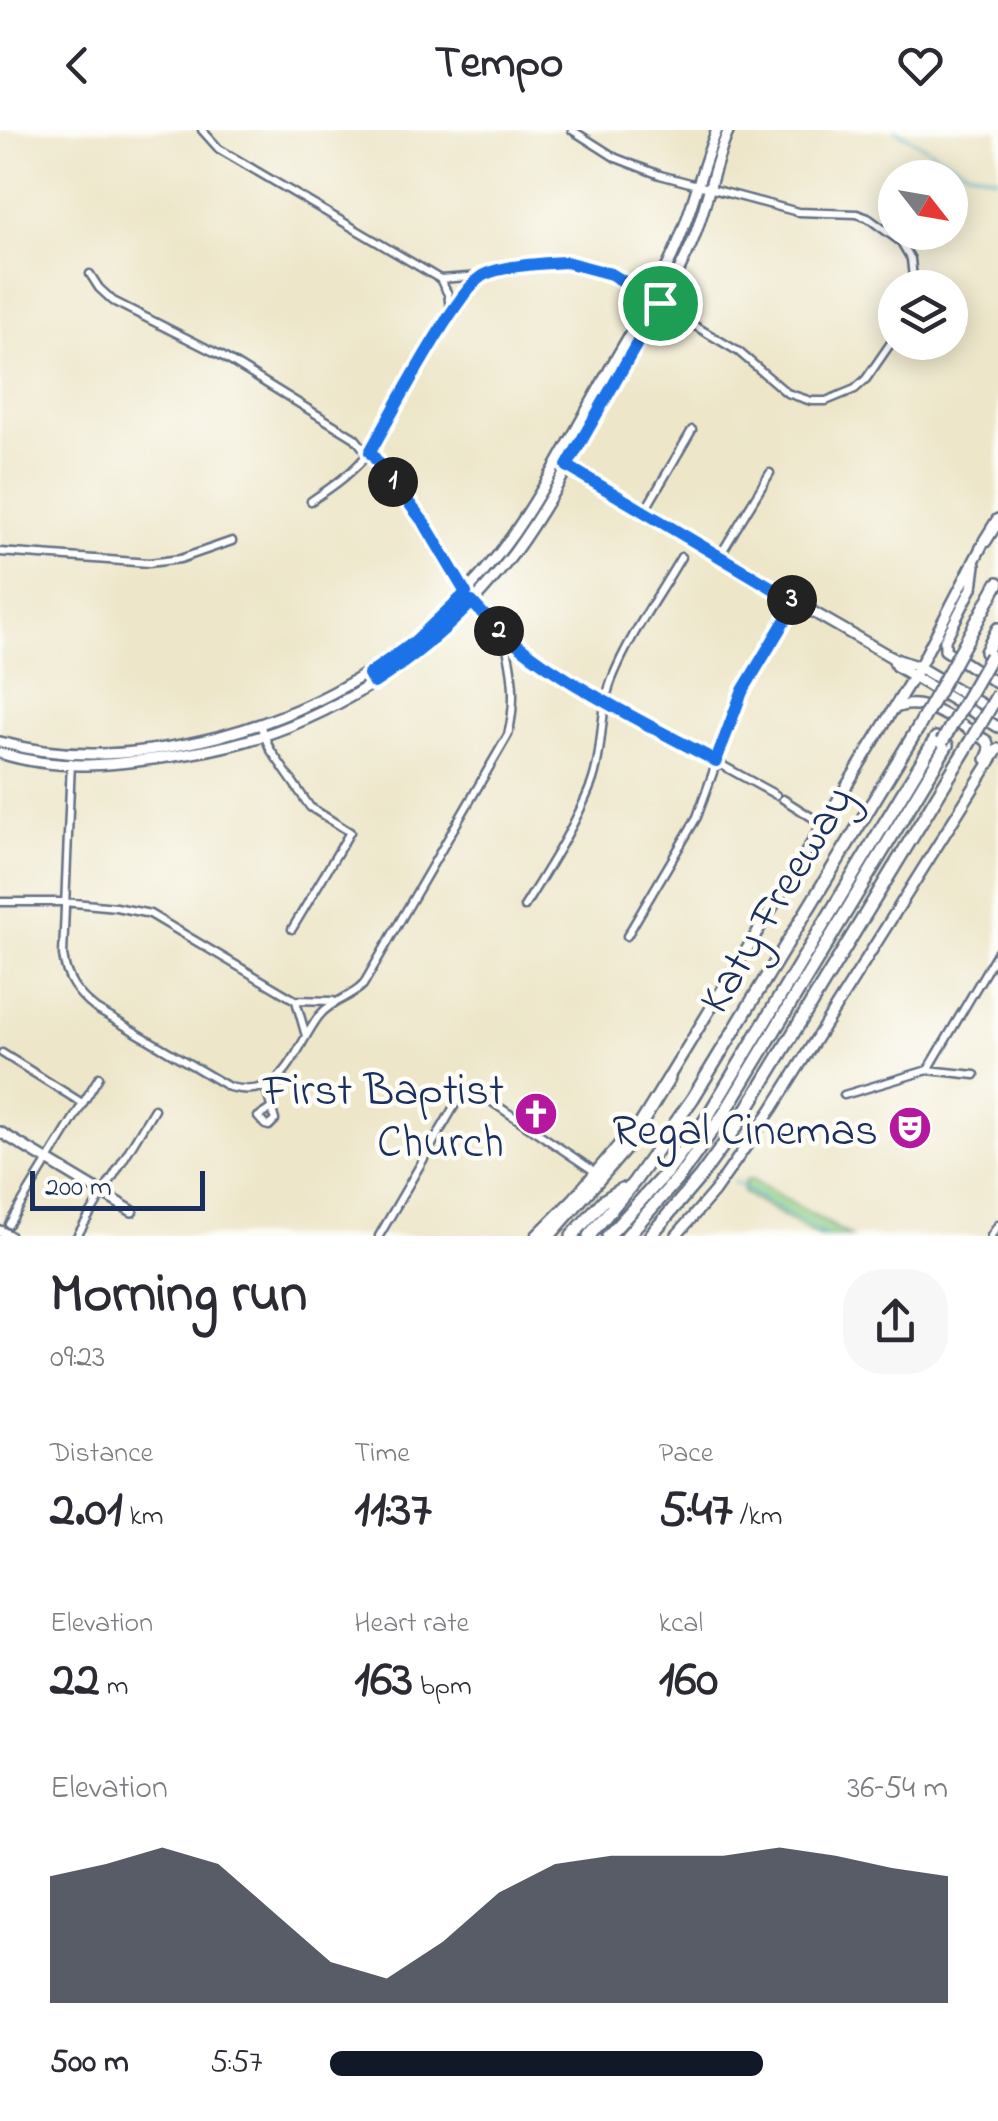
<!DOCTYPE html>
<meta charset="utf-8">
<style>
body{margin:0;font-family:"Indie Flower",sans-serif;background:#f7f7f7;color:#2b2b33;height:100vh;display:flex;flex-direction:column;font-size:38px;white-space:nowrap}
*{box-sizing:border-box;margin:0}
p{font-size:32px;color:#7c7c81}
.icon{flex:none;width:55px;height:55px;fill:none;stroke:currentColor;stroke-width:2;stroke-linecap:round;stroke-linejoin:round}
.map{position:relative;height:1106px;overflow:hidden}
.side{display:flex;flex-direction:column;background:#fff;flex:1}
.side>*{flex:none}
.needle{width:65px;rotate:121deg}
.fabs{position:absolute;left:878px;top:30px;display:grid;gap:20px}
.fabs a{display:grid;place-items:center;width:90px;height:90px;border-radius:50%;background:#fff;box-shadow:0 5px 25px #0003;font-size:50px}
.scale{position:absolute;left:30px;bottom:25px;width:175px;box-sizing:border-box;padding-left:10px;border:5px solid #1b2f5e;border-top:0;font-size:28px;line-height:35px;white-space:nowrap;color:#1b2f5e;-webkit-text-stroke:8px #fdfcf7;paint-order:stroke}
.pin{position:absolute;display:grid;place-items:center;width:85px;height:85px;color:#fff;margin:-42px;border:5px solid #fff;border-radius:50%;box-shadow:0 2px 10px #0007}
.km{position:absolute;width:50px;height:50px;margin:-25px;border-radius:50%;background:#222;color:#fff;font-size:28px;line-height:50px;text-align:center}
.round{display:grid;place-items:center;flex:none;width:105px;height:105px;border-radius:40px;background:#f7f7f7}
.overview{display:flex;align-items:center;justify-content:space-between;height:170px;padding:0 50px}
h1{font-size:55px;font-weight:800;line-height:75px}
.figures{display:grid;grid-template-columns:repeat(3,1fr);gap:15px;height:170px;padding:10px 50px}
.figures div{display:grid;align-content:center}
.figures b{font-size:50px;font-weight:800}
.figures small{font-size:28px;font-weight:400}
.figures p{font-size:28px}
.chart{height:280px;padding:20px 50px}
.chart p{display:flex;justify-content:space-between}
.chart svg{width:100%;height:180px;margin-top:10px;fill:#111827;opacity:.7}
ul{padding:0 50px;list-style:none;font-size:32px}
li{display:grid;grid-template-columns:160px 120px 1fr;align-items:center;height:75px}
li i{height:25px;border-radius:12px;background:#111827}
header{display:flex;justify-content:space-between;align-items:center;height:130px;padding:0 50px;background:#fff;font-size:45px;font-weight:800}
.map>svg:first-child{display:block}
.green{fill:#95d185;stroke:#588072;stroke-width:2.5}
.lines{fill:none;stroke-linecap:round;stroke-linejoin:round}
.stream{stroke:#4cb2cb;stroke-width:2.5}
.street-casing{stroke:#646f83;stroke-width:11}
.secondary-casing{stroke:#646f83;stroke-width:14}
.highway-casing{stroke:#646f83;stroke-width:16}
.street{stroke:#fff;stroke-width:6}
.secondary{stroke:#fff;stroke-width:9}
.highway{stroke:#fff;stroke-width:11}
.highway-bridge-casing{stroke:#646f83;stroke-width:16;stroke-linecap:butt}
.highway-bridge{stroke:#fff;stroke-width:11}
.route-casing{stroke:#fff;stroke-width:20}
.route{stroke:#1a73e8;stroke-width:12}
.labels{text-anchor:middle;stroke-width:9;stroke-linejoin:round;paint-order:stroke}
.street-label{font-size:45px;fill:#1b2f5e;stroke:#fdfcf7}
.poi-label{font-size:45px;fill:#1b2f5e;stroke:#fdfcf7;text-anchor:end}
</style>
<header><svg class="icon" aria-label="back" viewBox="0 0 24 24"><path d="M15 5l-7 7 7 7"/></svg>Tempo<svg class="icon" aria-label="heart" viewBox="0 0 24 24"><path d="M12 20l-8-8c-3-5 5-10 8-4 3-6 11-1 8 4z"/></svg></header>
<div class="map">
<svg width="998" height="1106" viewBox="0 0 998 1106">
<rect width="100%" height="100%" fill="#fdfcf7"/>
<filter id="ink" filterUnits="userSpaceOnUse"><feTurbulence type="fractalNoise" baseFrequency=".01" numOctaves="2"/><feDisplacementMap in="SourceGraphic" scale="20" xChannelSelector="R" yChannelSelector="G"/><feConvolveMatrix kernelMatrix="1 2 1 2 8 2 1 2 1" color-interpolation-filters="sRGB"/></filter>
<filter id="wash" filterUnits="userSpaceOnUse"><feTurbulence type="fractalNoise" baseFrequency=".0048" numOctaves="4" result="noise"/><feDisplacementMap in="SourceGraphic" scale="40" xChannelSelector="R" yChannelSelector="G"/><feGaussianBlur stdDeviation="2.25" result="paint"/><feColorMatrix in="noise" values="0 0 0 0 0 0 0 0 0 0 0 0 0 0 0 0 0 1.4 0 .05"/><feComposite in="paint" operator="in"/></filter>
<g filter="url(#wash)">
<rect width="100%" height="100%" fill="#ede6c9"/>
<path class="green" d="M 751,1049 L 752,1050 L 850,1106 L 818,1106 L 743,1062 L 745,1051 Z"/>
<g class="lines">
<path class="stream" d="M 895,0 L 966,40 L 998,48
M 734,1052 L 827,1106"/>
</g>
</g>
<g filter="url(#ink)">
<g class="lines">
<g class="street-casing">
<path id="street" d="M 202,0 L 219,19 L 440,149 L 482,146
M 572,0 L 616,28 L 660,45 L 798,82 L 857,84 L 868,88 L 901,112 L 911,129 L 914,158
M 90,144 L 99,158 L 113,171 L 222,226 L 355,308 L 425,395 L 466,463 L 504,506 L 606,571 L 776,665
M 440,149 L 448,164 L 451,185
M 311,371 C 332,357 354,342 370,321 C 412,266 433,196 483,146 L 550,133 L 596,137 L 739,222 L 787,263 L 811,271 L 826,271 L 855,259 L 866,249 L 895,207
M 644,382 L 692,300
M 0,422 L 149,433 L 180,429 L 232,411
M 719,427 L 770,343
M 260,595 L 270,619 L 310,677 L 350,702 L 292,799
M 71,632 L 63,825 C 66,849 77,864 96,879 L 229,957 C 286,971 292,922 319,886 C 332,870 349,869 363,855 L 508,605 C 517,569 513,541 504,506
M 783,669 L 824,695
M 0,772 L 64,772 L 116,777 L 150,784 L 295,870 L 333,871
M 524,777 C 548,738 574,698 591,655 C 604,620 599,582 612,549 C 629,506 658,467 681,427
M 627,806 L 697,687 L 742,562 L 796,472
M 296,871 L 306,906
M 2,923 L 82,973
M 928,940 L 998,821
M 265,956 L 275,990 L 269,996 L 265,995 L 258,987 L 272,978
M 844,965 L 928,940 L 975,945
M 9,1094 L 99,947
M 77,1106 L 154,979
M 379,1106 L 459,968 L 469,962 L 480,964 L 597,1043
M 991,1106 L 998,1095"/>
</g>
<g class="secondary-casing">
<path id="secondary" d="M 564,334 L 761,452 L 893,528 L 919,537 L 998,584
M 975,435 L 972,458 L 945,510 L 945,520 L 998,554
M 893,528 L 896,536 L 998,597
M 894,579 C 924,563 961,596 987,611 L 990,620 L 986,629
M 0,612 C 72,632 145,625 217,607 C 337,576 440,507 512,406 C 544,360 570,310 597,262 C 622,215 653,170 674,122 C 692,83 700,40 717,0
M 0,623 C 62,643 124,634 187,624 C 317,604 435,528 514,423 C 548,376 575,324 603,274 C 633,222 667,170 691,115 C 707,78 712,37 729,0
M 667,950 L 919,537 L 986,408
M 0,1002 L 132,1081
M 0,1101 L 9,1106
M 536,1106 L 574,1068 L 632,999
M 676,1106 L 714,1062 L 772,979 L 998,619"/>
</g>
<g class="highway-casing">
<path id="highway" d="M 985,411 L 998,390
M 965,513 L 998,453
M 986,522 L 998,499
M 549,1106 L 626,1018 L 669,948
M 572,1106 L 603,1071 L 622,1059
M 589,1106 L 634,1052 L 693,968 L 918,598
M 608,1106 L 666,1043 L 706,989 L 936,608
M 627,1106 L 679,1047 L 724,984 L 947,615
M 650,1106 L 700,1047 L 735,999 L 973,607"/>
</g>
<use href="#street" class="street"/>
<use href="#secondary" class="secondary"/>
<use href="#highway" class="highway"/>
<g class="highway-bridge-casing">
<path id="highway-bridge" d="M 918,598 L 965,513
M 973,607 L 998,564
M 942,612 L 991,526"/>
</g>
<use href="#highway-bridge" class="highway-bridge"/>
</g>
</g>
<g class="lines" filter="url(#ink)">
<g class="route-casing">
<path id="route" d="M 566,132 L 611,144 L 660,173 L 567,336 L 796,472 L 742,562 L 716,631 C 636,588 531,540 472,472 C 443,502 411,529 374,553 L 369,544 L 414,512 L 466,463 L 425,394 L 370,322 C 389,289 456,162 482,146 C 499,136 545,133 566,132 Z"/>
</g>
<use href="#route" class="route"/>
</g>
<defs>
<g id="church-disc" transform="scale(2.25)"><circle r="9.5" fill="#b5179e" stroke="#fdfcf7"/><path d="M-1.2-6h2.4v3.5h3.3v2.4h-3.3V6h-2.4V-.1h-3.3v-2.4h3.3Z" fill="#fff"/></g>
<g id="theatre-disc" transform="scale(2.25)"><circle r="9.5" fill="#b5179e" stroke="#fdfcf7"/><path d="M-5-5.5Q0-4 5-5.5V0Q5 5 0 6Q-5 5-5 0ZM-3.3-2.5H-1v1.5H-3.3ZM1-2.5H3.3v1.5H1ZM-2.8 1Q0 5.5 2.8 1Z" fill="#fff"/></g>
</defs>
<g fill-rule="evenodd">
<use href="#church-disc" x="536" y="984"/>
<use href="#theatre-disc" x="910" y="998"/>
</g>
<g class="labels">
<g class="street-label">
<text transform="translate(774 768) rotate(-59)" y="16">Katy Freeway</text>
</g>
<g class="poi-label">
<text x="504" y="974">First Baptist<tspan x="504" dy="52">Church</tspan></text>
<text x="878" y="1014">Regal Cinemas</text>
</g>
</g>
</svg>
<div class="fabs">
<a><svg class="needle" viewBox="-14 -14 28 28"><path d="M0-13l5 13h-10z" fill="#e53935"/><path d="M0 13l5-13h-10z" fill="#7c7c81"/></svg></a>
<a><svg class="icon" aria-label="layers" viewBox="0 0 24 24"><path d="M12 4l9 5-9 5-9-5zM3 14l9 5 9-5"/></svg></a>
</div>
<div class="scale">200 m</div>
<div class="pin" style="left:660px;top:173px;background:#1e9e55"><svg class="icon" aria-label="arrive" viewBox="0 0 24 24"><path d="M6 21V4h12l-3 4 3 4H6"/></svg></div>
<b class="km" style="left:393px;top:352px">1</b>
<b class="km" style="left:499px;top:501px">2</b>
<b class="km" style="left:792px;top:470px">3</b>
</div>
<section class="side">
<div class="overview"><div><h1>Morning run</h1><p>09:23</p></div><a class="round"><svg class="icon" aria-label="share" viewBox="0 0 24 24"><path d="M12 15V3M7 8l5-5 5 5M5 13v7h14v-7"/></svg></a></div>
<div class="figures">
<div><p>Distance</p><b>2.01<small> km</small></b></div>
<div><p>Time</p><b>11:37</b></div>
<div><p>Pace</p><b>5:47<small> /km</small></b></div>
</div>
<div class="figures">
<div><p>Elevation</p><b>22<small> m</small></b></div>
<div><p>Heart rate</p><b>163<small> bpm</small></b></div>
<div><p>kcal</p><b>160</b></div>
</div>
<div class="chart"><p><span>Elevation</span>36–54 m</p>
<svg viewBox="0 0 160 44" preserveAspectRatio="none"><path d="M0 44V13L10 10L20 6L30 10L40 22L50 34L60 38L70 29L80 17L90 10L100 8L110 8L120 8L130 6L140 8L150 11L160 13V44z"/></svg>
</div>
<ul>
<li><b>500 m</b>5:57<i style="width:70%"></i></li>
</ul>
</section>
